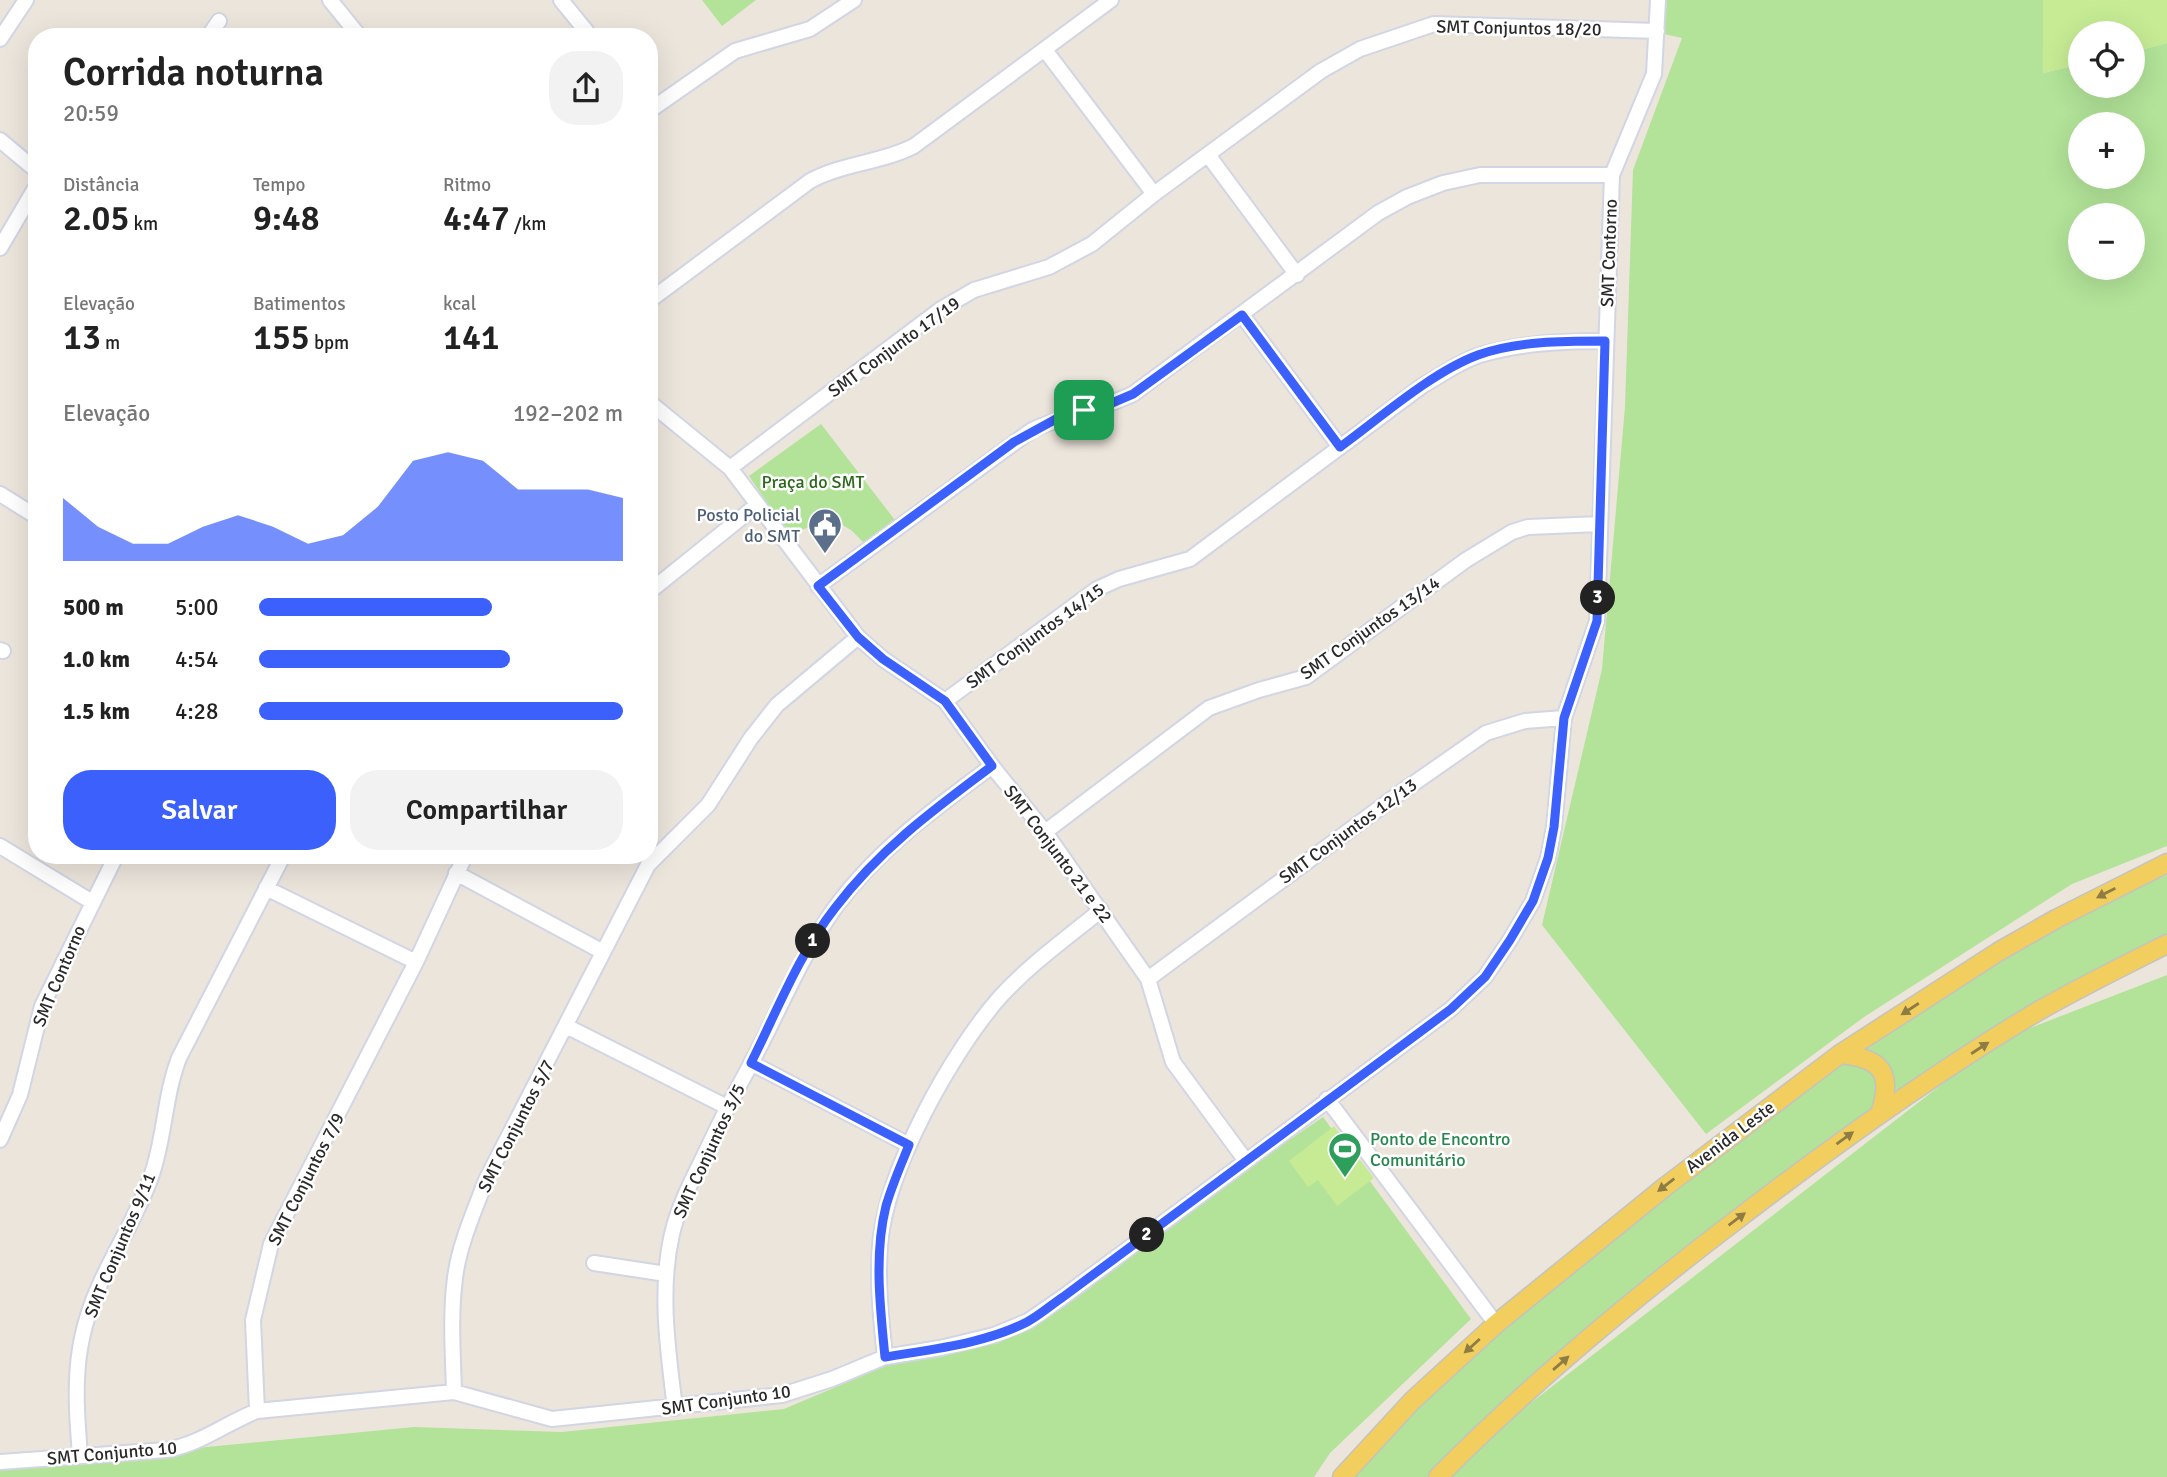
<!DOCTYPE html>
<html lang="pt">
<meta charset="utf-8">
<style>
body{margin:0;font-family:Signika,sans-serif;background:#f2f2f2;color:#222;height:100vh;display:flex;flex-direction:column;font-size:26px;white-space:nowrap}
*{box-sizing:border-box;margin:0}
p{font-size:23px;color:#767676}
.icon{flex:none;width:38px;height:38px;fill:none;stroke:currentColor;stroke-width:2;stroke-linecap:round;stroke-linejoin:round}
.map{position:relative;flex:1;overflow:hidden}
.panel{position:absolute;left:28px;top:28px;width:630px;height:836px;display:flex;flex-direction:column;background:#fff;border-radius:28px;box-shadow:0 7px 28px #0002}
.panel>*{flex:none}
.buttons{position:absolute;left:2068px;top:21px;display:grid;gap:14px}
.buttons a{display:grid;place-items:center;width:77px;height:77px;border-radius:50%;background:#fff;box-shadow:0 7px 28px #0002;font-size:35px}
.pin{position:absolute;display:grid;place-items:center;width:60px;height:60px;color:#fff;margin:-30px;border-radius:14px;box-shadow:0 4px 10px #0006}
.km{position:absolute;width:35px;height:35px;margin:-18px;border-radius:50%;background:#222;color:#fff;font-size:19px;line-height:35px;text-align:center}
.round{display:grid;place-items:center;flex:none;width:74px;height:74px;border-radius:28px;background:#f2f2f2}
.summary{display:flex;align-items:center;justify-content:space-between;height:119px;padding:0 35px}
h1{font-size:38px;font-weight:600;line-height:52px}
.metrics{display:grid;grid-template-columns:repeat(3,1fr);gap:10px;height:119px;padding:7px 35px}
.metrics div{display:grid;align-content:center}
.metrics b{font-size:35px;font-weight:600}
.metrics small{font-size:19px;font-weight:400}
.metrics p{font-size:19px}
.chart{height:196px;padding:14px 35px}
.chart p{display:flex;justify-content:space-between}
.chart svg{width:100%;height:126px;margin-top:7px;fill:#3b60fb;opacity:.7}
.action{display:flex;gap:14px;margin-top:auto;padding:14px 35px}
.action a{flex:1;height:80px;border-radius:28px;background:#3b60fb;color:#fff;font-size:28px;font-weight:600;line-height:80px;text-align:center}
.action a+a{background:#f2f2f2;color:#222}
ul{padding:0 35px;list-style:none;font-size:23px}
li{display:grid;grid-template-columns:112px 84px 1fr;align-items:center;height:52px}
li i{height:18px;border-radius:9px;background:#3b60fb}
.map>svg:first-child{display:block}
.green{fill:#b2e398;fill-rule:evenodd}
.pitch{fill:#c6eb94}
.lines{fill:none;stroke-linecap:round;stroke-linejoin:round}
.minor-casing{stroke:#d2d5e3;stroke-width:18}
.major-casing{stroke:#c3c3c3;stroke-width:21}
.minor{stroke:#fff;stroke-width:14}
.major{stroke:#f1ce5d;stroke-width:18}
.oneway{fill:#8e7c44}
.route-casing{stroke:#fff;stroke-width:14}
.route{stroke:#3b60fb;stroke-width:9}
.labels{text-anchor:middle;stroke-width:5;stroke-linejoin:round;paint-order:stroke}
.street-label{font-size:18px;fill:#2a2a2a;stroke:#fff}
.park-label{font-size:18px;fill:#2a681a;stroke:#fff}
.service-label{font-size:18px;fill:#4e5e75;stroke:#fff;text-anchor:end}
.leisure-label{font-size:18px;fill:#27864d;stroke:#fff;text-anchor:start}
</style>
<div class="map">
<svg width="2167" height="1477" viewBox="0 0 2167 1477">
<rect width="100%" height="100%" fill="#ece5dc"/>
<path class="green" d="M 702,0 L 756,0 L 722,26 Z
M 1665,0 L 2043,0 L 2043,73 L 2081,64 L 2081,86 L 2133,86 L 2133,52 L 2167,43 L 2167,846 L 2072,884 L 1864,1017 L 1706,1134 L 1542,925 L 1602,669 L 1625,407 L 1633,170 L 1682,38 L 1664,34 ZM 2081,124 L 2133,124 L 2133,177 L 2081,177 ZM 2081,215 L 2133,215 L 2133,268 L 2081,268 Z
M 821,424 L 898,524 L 867,546 C 861,541 857,535 851,530 C 830,515 809,525 790,537 L 749,476 Z
M 2167,875 L 2167,935 L 2042,998 L 1875,1107 L 1884,1074 L 1859,1051 L 1999,960 L 2123,894 Z
M 2167,975 L 2167,1477 L 1446,1477 L 1461,1457 L 1999,1040 Z
M 1843,1054 L 1883,1074 L 1873,1109 L 1431,1477 L 1346,1477 L 1499,1332 Z
M 1323,1117 L 1471,1319 L 1330,1453 L 1314,1477 L 0,1477 L 0,1467 L 414,1427 L 562,1432 L 784,1409 L 888,1365 L 994,1342 Z"/>
<path class="pitch" d="M 2043,0 L 2167,0 L 2167,43 L 2133,52 L 2133,33 L 2081,33 L 2081,64 L 2043,73 Z
M 1334,1126 L 1374,1178 L 1337,1206 L 1318,1180 L 1308,1187 L 1289,1161 Z"/>
<g class="lines">
<g class="minor-casing">
<path id="minor" d="M 330,0 L 360,37
M 561,0 L 591,37
M 208,37 L 219,21
M 0,39 L 26,0
M 1045,50 L 1154,194
M 649,111 L 735,51 L 810,29 L 854,0
M 0,140 L 37,171
M 1208,155 L 1297,275
M 0,248 L 37,185
M 649,301 L 810,181 C 843,163 881,163 914,146 L 1111,0
M 1242,315 L 1340,447
M 649,402 L 730,468 L 858,637 L 883,659 L 945,701 L 992,766 L 1045,832 L 1148,979 L 1173,1062 L 1246,1161
M 730,468 L 941,309 L 974,290 L 1049,267 L 1092,244 L 1154,194 L 1321,71 L 1360,49 L 1434,24 L 1657,31
M 0,494 L 37,517
M 818,586 L 1032,430 C 1065,415 1101,409 1133,394 L 1378,213 L 1407,197 L 1443,183 L 1480,175 L 1612,175
M 649,592 L 757,505
M 0,650 L 3,651
M 945,701 L 1097,589 L 1119,579 L 1190,559 L 1422,386 C 1440,376 1460,361 1480,355 C 1520,343 1563,341 1605,341
M 1045,832 L 1209,708 L 1259,690 L 1306,677 L 1466,560 L 1512,532 L 1528,527 L 1600,524
M 0,846 L 92,902
M 456,873 L 603,952
M 266,888 L 416,962
M 1148,979 L 1400,793 L 1486,733 L 1525,721 L 1564,718
M 566,1026 L 727,1107
M 751,1063 L 909,1145
M 1327,1099 L 1496,1324
M 0,1140 L 20,1095 L 42,1006 L 116,856
M 594,1263 L 666,1274
M 885,1357 C 881,1319 877,1282 880,1245 C 886,1170 951,1053 1000,997 C 1030,964 1067,938 1101,910
M 454,1392 C 453,1355 450,1316 455,1278 C 459,1245 474,1212 486,1180 L 648,865 L 708,805 L 751,738 L 777,705 L 858,637
M 675,1408 C 668,1351 659,1291 672,1234 C 678,1208 690,1184 702,1160 C 716,1130 731,1100 747,1071 C 776,1018 798,962 832,912 C 874,852 934,809 992,766
M 257,1411 L 253,1320 L 271,1244 L 416,962 L 465,856
M 80,1456 C 75,1391 72,1345 100,1284 C 116,1248 138,1214 151,1177 C 165,1138 164,1097 179,1058 L 283,856
M 0,1462 L 166,1450 C 201,1444 224,1424 257,1411 L 454,1392 L 552,1419 L 782,1395 L 832,1379 L 885,1357 L 940,1348 L 994,1335 L 1028,1321 L 1063,1297 L 1451,1009 L 1485,977 L 1510,940 L 1533,901 L 1548,858 L 1554,827 L 1564,718 L 1597,621 L 1612,175 L 1654,74 L 1658,0"/>
</g>
<g class="major-casing">
<path id="major" d="M 1840,1054 C 1880,1058 1893,1071 1881,1111
M 1342,1477 L 1412,1401 L 1496,1324 L 1666,1186 L 1840,1054 L 1998,952 L 2056,919 L 2167,863
M 1438,1477 C 1526,1388 1623,1307 1722,1231 C 1823,1153 1926,1078 2035,1013 C 2078,988 2123,966 2167,944"/>
</g>
<use href="#minor" class="minor"/>
<use href="#major" class="major"/>
</g>
<defs><path id="oneway-solid" d="M-6-.8H1V-3.2L6.5 0L1 3.2V.8H-6Z" transform="scale(1.75)"/></defs>
<g class="oneway">
<use href="#oneway-solid" transform="translate(2106 893) rotate(153)"/>
<use href="#oneway-solid" transform="translate(1910 1009) rotate(147)"/>
<use href="#oneway-solid" transform="translate(1980 1048) rotate(-33)"/>
<use href="#oneway-solid" transform="translate(1845 1138) rotate(-36)"/>
<use href="#oneway-solid" transform="translate(1666 1185) rotate(142)"/>
<use href="#oneway-solid" transform="translate(1737 1219) rotate(-37)"/>
<use href="#oneway-solid" transform="translate(1472 1346) rotate(138)"/>
<use href="#oneway-solid" transform="translate(1561 1363) rotate(-41)"/>
</g>
<g class="lines">
<g class="route-casing">
<path id="route" d="M 1242,315 L 1340,447 C 1380,418 1432,372 1478,355 C 1516,341 1565,341 1605,341 L 1597,621 L 1564,718 L 1554,827 L 1548,858 L 1533,901 L 1510,940 L 1485,977 L 1451,1009 L 1063,1297 C 1051,1305 1040,1315 1027,1322 C 984,1344 932,1349 885,1357 C 880,1307 874,1254 886,1206 C 892,1185 901,1165 909,1145 L 751,1063 C 777,1011 799,954 835,908 C 880,849 933,810 992,766 L 945,701 L 883,659 L 858,637 L 818,586 L 1014,442 L 1056,419 L 1112,403 L 1133,394 Z"/>
</g>
<use href="#route" class="route"/>
</g>
<defs>
<g id="civic-pin" transform="scale(1.75)"><path d="M0 17L-7.5 6A9.5 9.5 0 1 1 7.5 6Z" fill="#5c6f8a" stroke="#fff"/><path d="M-.6-6.5H3V-4.5H.6V-3L4-1V1h2V6H-6V1h2V-1L-.6-3ZM-1.2 2.5V6h2.4V2.5Z" fill="#fff"/></g>
<g id="stadium-pin" transform="scale(1.75)"><path d="M0 17L-7.5 6A9.5 9.5 0 1 1 7.5 6Z" fill="#2e9e5b" stroke="#fff"/><path d="M0-5a6.5 5 0 1 0 0 10a6.5 5 0 1 0 0-10ZM-3.5-1.8h7v3.6h-7Z" fill="#fff"/></g>
</defs>
<g fill-rule="evenodd">
<use href="#civic-pin" x="825" y="525"/>
<use href="#stadium-pin" x="1345" y="1149"/>
</g>
<g class="labels">
<g class="street-label">
<text transform="translate(1519 28) rotate(1)" y="6">SMT Conjuntos 18/20</text>
<text transform="translate(1609 253) rotate(-88)" y="6">SMT Contorno</text>
<text transform="translate(894 347) rotate(-36)" y="6">SMT Conjunto 17/19</text>
<text transform="translate(1370 628) rotate(-35)" y="6">SMT Conjuntos 13/14</text>
<text transform="translate(1035 636) rotate(-36)" y="6">SMT Conjuntos 14/15</text>
<text transform="translate(1348 831) rotate(-36)" y="6">SMT Conjuntos 12/13</text>
<text transform="translate(1058 854) rotate(53)" y="6">SMT Conjunto 21 e 22</text>
<text transform="translate(59 976) rotate(-67)" y="6">SMT Contorno</text>
<text transform="translate(516 1126) rotate(-63)" y="6">SMT Conjuntos 5/7</text>
<text transform="translate(1730 1137) rotate(-37)" y="6">Avenida Leste</text>
<text transform="translate(709 1151) rotate(-65)" y="6">SMT Conjuntos 3/5</text>
<text transform="translate(306 1179) rotate(-63)" y="6">SMT Conjuntos 7/9</text>
<text transform="translate(120 1245) rotate(-67)" y="6">SMT Conjuntos 9/11</text>
<text transform="translate(726 1400) rotate(-8)" y="6">SMT Conjunto 10</text>
<text transform="translate(112 1453) rotate(-5)" y="6">SMT Conjunto 10</text>
</g>
<g class="park-label">
<text x="813" y="488">Praça do SMT</text>
</g>
<g class="service-label">
<text x="800" y="521">Posto Policial<tspan x="800" dy="21">do SMT</tspan></text>
</g>
<g class="leisure-label">
<text x="1370" y="1145">Ponto de Encontro<tspan x="1370" dy="21">Comunitário</tspan></text>
</g>
</g>
</svg>
<div class="buttons">
<a><svg class="icon" aria-label="locate" viewBox="0 0 24 24"><circle cx="12" cy="12" r="6"/><path d="M12 2v4M12 18v4M2 12h4M18 12h4"/></svg></a>
<a>+</a>
<a>−</a>
</div>
<div class="pin" style="left:1084px;top:410px;background:#1e9e55"><svg class="icon" aria-label="arrive" viewBox="0 0 24 24"><path d="M6 21V4h12l-3 4 3 4H6"/></svg></div>
<b class="km" style="left:813px;top:941px">1</b>
<b class="km" style="left:1147px;top:1235px">2</b>
<b class="km" style="left:1598px;top:598px">3</b>
<section class="panel">
<div class="summary"><div><h1>Corrida noturna</h1><p>20:59</p></div><a class="round"><svg class="icon" aria-label="share" viewBox="0 0 24 24"><path d="M12 15V3M7 8l5-5 5 5M5 13v7h14v-7"/></svg></a></div>
<div class="metrics">
<div><p>Distância</p><b>2.05<small> km</small></b></div>
<div><p>Tempo</p><b>9:48</b></div>
<div><p>Ritmo</p><b>4:47<small> /km</small></b></div>
</div>
<div class="metrics">
<div><p>Elevação</p><b>13<small> m</small></b></div>
<div><p>Batimentos</p><b>155<small> bpm</small></b></div>
<div><p>kcal</p><b>141</b></div>
</div>
<div class="chart"><p><span>Elevação</span>192–202 m</p>
<svg viewBox="0 0 160 44" preserveAspectRatio="none"><path d="M0 44V22L10 32L20 38L30 38L40 32L50 28L60 32L70 38L80 35L90 25L100 9L110 6L120 9L130 19L140 19L150 19L160 22V44z"/></svg>
</div>
<ul>
<li><b>500 m</b>5:00<i style="width:64%"></i></li>
<li><b>1.0 km</b>4:54<i style="width:69%"></i></li>
<li><b>1.5 km</b>4:28<i style="width:100%"></i></li>
</ul>
<div class="action"><a>Salvar</a><a>Compartilhar</a></div>
</section>
</div>
